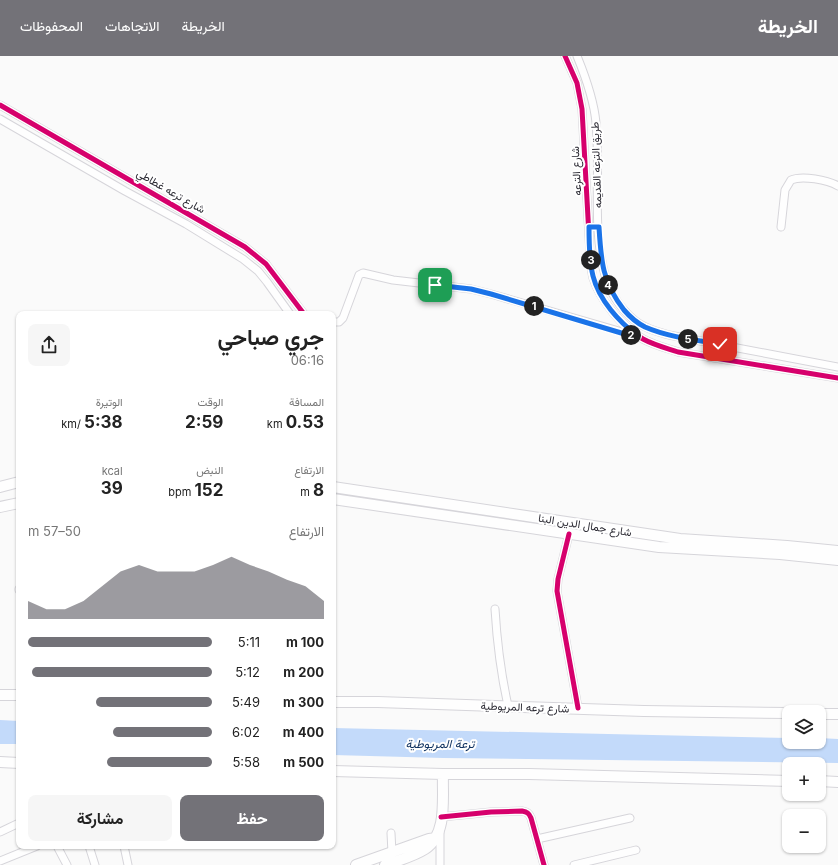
<!DOCTYPE html>
<html lang="ar">
<meta charset="utf-8">
<style>
body{margin:0;font-family:Inter,Vazirmatn,sans-serif;background:#f6f6f6;color:#222;direction:rtl;height:100vh;display:flex;flex-direction:column;font-size:15px;white-space:nowrap}
*{box-sizing:border-box;margin:0}
p{font-size:13px;color:#767676}
.icon{flex:none;width:22px;height:22px;fill:none;stroke:currentColor;stroke-width:2;stroke-linecap:round;stroke-linejoin:round}
.map{position:relative;flex:1;overflow:hidden;direction:ltr}
.details{position:absolute;left:16px;top:255px;width:320px;height:538px;display:flex;flex-direction:column;background:#fff;border-radius:8px;box-shadow:0 1px 3px #0004;direction:rtl}
.details>*{flex:none}
.controls{position:absolute;left:782px;top:649px;display:grid;gap:8px}
.controls a{display:grid;place-items:center;width:44px;height:44px;border-radius:8px;background:#fff;box-shadow:0 1px 3px #0004;font-size:20px}
.pin{position:absolute;display:grid;place-items:center;width:34px;height:34px;color:#fff;margin:-17px;border-radius:8px;box-shadow:0 2px 6px #0006}
.km{position:absolute;width:20px;height:20px;margin:-10px;border-radius:50%;background:#222;color:#fff;font-size:11px;line-height:20px;text-align:center}
.round{display:grid;place-items:center;flex:none;width:42px;height:42px;border-radius:8px;background:#f6f6f6}
.headline{display:flex;align-items:center;justify-content:space-between;height:68px;padding:0 12px}
h1{font-size:22px;font-weight:700;line-height:30px}
.metrics{display:grid;grid-template-columns:repeat(3,1fr);gap:6px;height:68px;padding:4px 12px}
.metrics div{display:grid;align-content:center}
.metrics b{font-size:17px;font-weight:700}
.metrics small{font-size:11px;font-weight:400}
.metrics p{font-size:11px}
.chart{height:112px;padding:8px 12px}
.chart p{display:flex;justify-content:space-between}
.chart svg{width:100%;height:72px;margin-top:4px;fill:#737278;opacity:.7}
.button{display:flex;gap:8px;margin-top:auto;padding:8px 12px}
.button a{flex:1;height:46px;border-radius:8px;background:#737278;color:#fff;font-size:16px;font-weight:700;line-height:46px;text-align:center}
.button a+a{background:#f6f6f6;color:#222}
ul{padding:0 12px;list-style:none;font-size:13px}
li{display:grid;grid-template-columns:64px 48px 1fr;align-items:center;height:30px}
li i{height:10px;border-radius:5px;background:#737278}
header{display:flex;align-items:center;gap:24px;box-sizing:border-box;height:56px;padding:0 20px;background:#737278;color:#fff}
header strong{font-size:19px}
nav{display:flex;gap:22px;margin-inline-start:auto;font-size:14px}
.map>svg:first-child{display:block}
.water{fill:#c3dafa}
.lines{fill:none;stroke-linecap:round;stroke-linejoin:round}
.street-casing{stroke:#d6d5da;stroke-width:9}
.secondary-casing{stroke:#d6d5da;stroke-width:12}
.street{stroke:#fefefe;stroke-width:7}
.secondary{stroke:#fefefe;stroke-width:10}
.cycleway-casing{stroke:#fff;stroke-width:8}
.cycleway{stroke:#d6006c;stroke-width:5}
.route-casing{stroke:#fff;stroke-width:8}
.route{stroke:#1a73e8;stroke-width:5}
.labels{text-anchor:middle;stroke-width:4;stroke-linejoin:round;paint-order:stroke}
.street-label{font-size:11px;fill:#2a2932;stroke:#fff}
.water-label{font-size:12px;font-style:italic;fill:#0c2f5e;stroke:#fff}
</style>
<header>
<strong>الخريطة</strong>
<nav><a>الخريطة</a><a>الاتجاهات</a><a>المحفوظات</a></nav>
</header>
<div class="map">
<svg width="838" height="809" viewBox="0 0 838 809">
<rect width="100%" height="100%" fill="#fafafa"/>
<path class="water" d="M 0,664 L 19,665 L 19,688 L 0,688 Z
M 333,672 L 789,682 L 789,686 L 819,686 L 819,682 L 838,683 L 838,707 L 443,702 L 333,699 Z"/>
<g class="lines">
<g class="street-casing">
<path id="street" d="M 565,0 L 577,27 L 582,53 L 590,198 C 591,206 591,214 593,222 C 600,244 623,272 643,283 C 654,289 666,292 678,296 L 838,322
M 577,0 C 586,22 594,44 596,67 C 601,119 591,172 606,223 C 611,239 625,259 640,268 C 649,274 659,276 669,279 L 838,311
M 0,49 L 245,191 L 266,208 L 304,258
M 0,63 L 125,135 L 186,168 L 243,203 L 258,215 L 267,226 L 290,258
M 781,171 L 785,134 L 791,124 C 802,119 828,124 838,130
M 333,266 L 339,266 L 343,262 L 359,219 L 363,217 L 393,224 L 471,233 L 491,238 L 636,280
M 569,478 L 558,523 L 557,535 L 578,652
M 19,533 L 19,534
M 495,553 C 497,587 501,618 508,650
M 441,761 L 491,756 L 522,755 C 527,756 529,757 531,762 L 544,809
M 440,775 L 440,809
M 0,776 L 19,767
M 391,777 L 392,797
M 537,783 L 630,762
M 57,790 L 67,809
M 89,790 L 95,809
M 124,790 L 128,809
M 0,805 L 37,790
M 574,809 L 636,794"/>
</g>
<g class="secondary-casing">
<path id="secondary" d="M 0,431 L 19,426
M 333,431 L 680,483 L 787,490 L 838,495
M 333,443 L 659,491 L 780,498 L 838,504
M 0,451 L 19,447
M 0,639 L 19,639
M 333,646 L 378,646 L 644,655 L 789,657
M 819,658 L 838,658
M 0,706 L 19,707
M 333,715 L 443,718 L 529,718 L 789,725
M 819,725 L 838,726
M 356,809 L 429,783 L 436,782
M 385,809 C 398,805 414,800 425,793 C 448,778 442,742 443,718"/>
</g>
<use href="#street" class="street"/>
<use href="#secondary" class="secondary"/>
<g class="cycleway-casing">
<path id="cycleway" d="M 565,0 L 577,27 L 582,53 L 590,198 C 591,206 591,214 593,222 C 600,244 623,272 643,283 C 654,289 666,292 678,296 L 838,322
M 0,49 L 245,191 L 266,208 L 304,258
M 569,478 L 558,523 L 557,535 L 578,652
M 441,761 L 491,756 L 522,755 C 527,756 529,757 531,762 L 544,809"/>
</g>
<use href="#cycleway" class="cycleway"/>
</g>
<g class="lines">
<g class="route-casing">
<path id="route" d="M 435,229 L 471,233 L 491,238 L 628,279 L 638,280 C 619,266 599,244 593,220 C 589,204 589,187 589,171 L 599,171 C 601,204 602,226 624,254 C 630,261 637,267 645,271 C 668,281 695,284 720,288"/>
</g>
<use href="#route" class="route"/>
</g>
<g class="labels">
<g class="street-label">
<text transform="translate(596 109) rotate(-92)" y="4">طريق الترعه القديمه</text>
<text transform="translate(576 115) rotate(-93)" y="4">شارع الترعه</text>
<text transform="translate(171 135) rotate(30)" y="4">شارع ترعه غطاطي</text>
<text transform="translate(585 469) rotate(9)" y="4">شارع جمال الدين البنا</text>
<text transform="translate(525 651) rotate(2)" y="4">شارع ترعه المريوطية</text>
</g>
<g class="water-label">
<text x="440" y="692">ترعة المريوطية</text>
</g>
</g>
</svg>
<div class="controls">
<a><svg class="icon" aria-label="layers" viewBox="0 0 24 24"><path d="M12 4l9 5-9 5-9-5zM3 14l9 5 9-5"/></svg></a>
<a>+</a>
<a>−</a>
</div>
<div class="pin" style="left:435px;top:229px;background:#1e9e55"><svg class="icon" aria-label="arrive" viewBox="0 0 24 24"><path d="M6 21V4h12l-3 4 3 4H6"/></svg></div>
<div class="pin" style="left:720px;top:288px;background:#d93025"><svg class="icon" aria-label="check" viewBox="0 0 24 24"><path d="M5 12l5 5 9-10"/></svg></div>
<b class="km" style="left:534px;top:250px">1</b>
<b class="km" style="left:631px;top:279px">2</b>
<b class="km" style="left:591px;top:204px">3</b>
<b class="km" style="left:608px;top:229px">4</b>
<b class="km" style="left:688px;top:283px">5</b>
<section class="details">
<div class="headline"><div><h1>جري صباحي</h1><p>06:16</p></div><a class="round"><svg class="icon" aria-label="share" viewBox="0 0 24 24"><path d="M12 15V3M7 8l5-5 5 5M5 13v7h14v-7"/></svg></a></div>
<div class="metrics">
<div><p>المسافة</p><b>0.53<small> km</small></b></div>
<div><p>الوقت</p><b>2:59</b></div>
<div><p>الوتيرة</p><b>5:38<small> /km</small></b></div>
</div>
<div class="metrics">
<div><p>الارتفاع</p><b>8<small> m</small></b></div>
<div><p>النبض</p><b>152<small> bpm</small></b></div>
<div><p>kcal</p><b>39</b></div>
</div>
<div class="chart"><p><span>الارتفاع</span>50–57 m</p>
<svg viewBox="0 0 160 44" preserveAspectRatio="none"><path d="M0 44V33L10 38L20 38L30 33L40 24L50 15L60 11L70 15L80 15L90 15L100 11L110 6L120 11L130 15L140 20L150 24L160 33V44z"/></svg>
</div>
<ul>
<li><b>100 m</b>5:11<i style="width:100%"></i></li>
<li><b>200 m</b>5:12<i style="width:98%"></i></li>
<li><b>300 m</b>5:49<i style="width:63%"></i></li>
<li><b>400 m</b>6:02<i style="width:54%"></i></li>
<li><b>500 m</b>5:58<i style="width:57%"></i></li>
</ul>
<div class="button"><a>حفظ</a><a>مشاركة</a></div>
</section>
</div>
